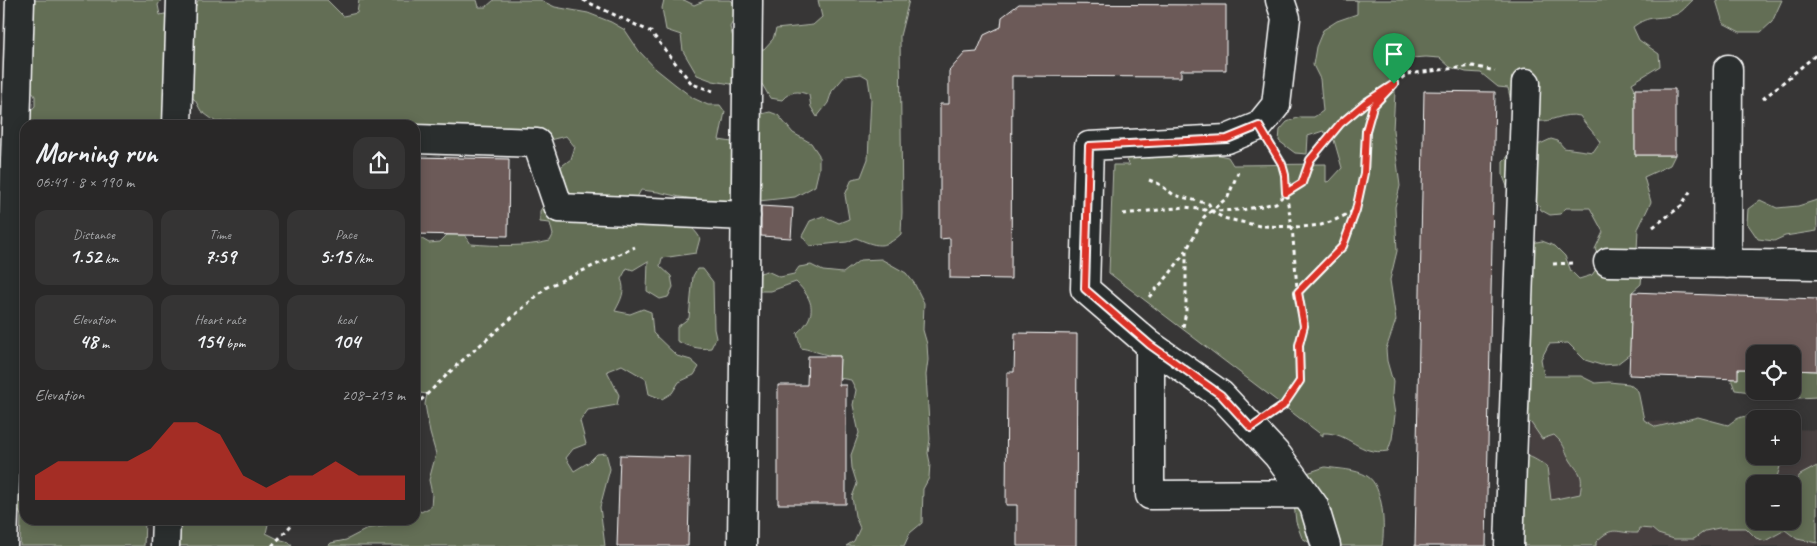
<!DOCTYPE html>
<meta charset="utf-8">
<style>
body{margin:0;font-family:Caveat,sans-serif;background:#353434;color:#f1f3f6;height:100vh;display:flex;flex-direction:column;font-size:19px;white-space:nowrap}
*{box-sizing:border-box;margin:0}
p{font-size:16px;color:#a5a6a8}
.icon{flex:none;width:28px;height:28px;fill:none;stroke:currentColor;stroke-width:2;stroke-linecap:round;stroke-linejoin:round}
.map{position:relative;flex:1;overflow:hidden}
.sheet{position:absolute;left:20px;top:120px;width:400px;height:405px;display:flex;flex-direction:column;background:#292828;border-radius:15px;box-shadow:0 2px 12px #0003,0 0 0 1px #454445}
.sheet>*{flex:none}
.controls{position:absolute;left:1746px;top:345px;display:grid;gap:10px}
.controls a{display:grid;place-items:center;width:55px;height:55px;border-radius:10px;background:#292828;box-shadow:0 2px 12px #0003,0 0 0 1px #454445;font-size:25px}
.pin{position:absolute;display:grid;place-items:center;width:42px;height:42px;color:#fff;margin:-51px -21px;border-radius:50% 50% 50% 0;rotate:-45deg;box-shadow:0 0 5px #0007}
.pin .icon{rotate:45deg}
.round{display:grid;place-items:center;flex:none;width:52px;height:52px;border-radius:15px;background:#353434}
.summary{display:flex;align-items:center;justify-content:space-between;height:85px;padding:0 15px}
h1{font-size:28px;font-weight:700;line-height:38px}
.figures{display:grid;grid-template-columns:repeat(3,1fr);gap:8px;height:85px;padding:5px 15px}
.figures div{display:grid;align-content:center;border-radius:12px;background:#353434;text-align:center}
.figures b{font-size:21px;font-weight:700}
.figures small{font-size:14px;font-weight:400}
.figures p{font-size:14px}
.chart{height:140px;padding:10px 15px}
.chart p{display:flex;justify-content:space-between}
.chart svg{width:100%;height:90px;margin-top:5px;fill:#d93025;opacity:.7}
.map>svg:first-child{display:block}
.built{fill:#474140;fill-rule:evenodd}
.green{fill:#636e55;stroke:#b1b6aa}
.building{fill:#6c5a58;stroke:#fff}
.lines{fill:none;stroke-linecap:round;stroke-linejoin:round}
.minor-casing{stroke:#fff;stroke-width:31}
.path{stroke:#fff;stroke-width:3;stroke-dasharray:4 4;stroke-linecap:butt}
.minor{stroke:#2a2d2e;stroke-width:28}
.route-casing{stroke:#fff;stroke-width:10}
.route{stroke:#d93025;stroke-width:6}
</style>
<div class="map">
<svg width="1817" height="546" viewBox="0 0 1817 546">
<rect width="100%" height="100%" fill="#373636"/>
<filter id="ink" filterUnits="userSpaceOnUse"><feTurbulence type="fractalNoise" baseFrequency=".02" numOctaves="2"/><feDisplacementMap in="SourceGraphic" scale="10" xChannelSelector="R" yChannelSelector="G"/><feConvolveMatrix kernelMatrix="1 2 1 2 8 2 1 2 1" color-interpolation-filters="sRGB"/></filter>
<g filter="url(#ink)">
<path class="built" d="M 1531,414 L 1755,427 L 1755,456 L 1792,456 L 1793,429 L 1817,430 L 1817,546 L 1524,546 ZM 1755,484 L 1792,484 L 1792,521 L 1755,521 Z"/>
<path class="green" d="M 27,0 L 161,0 L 158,5 L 160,15 C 173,13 183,8 196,6 L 198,0 L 327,0 L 343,16 L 357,13 L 359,0 L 477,0 L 479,7 L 486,7 L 494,0 L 540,0 L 555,7 L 588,13 L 611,22 L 625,30 L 639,51 L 656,69 L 676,85 L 693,98 L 708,105 L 720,105 L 725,112 L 719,140 L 732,142 L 747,131 L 757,115 L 770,112 L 778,115 L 793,133 L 811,143 L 819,155 L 819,169 L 815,186 L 795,197 L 759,201 L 711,201 L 680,197 L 658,192 L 641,190 L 635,201 C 657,210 687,216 700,238 L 696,253 L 662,258 L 660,266 L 671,276 L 673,287 L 668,297 L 660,299 L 647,291 L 648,261 L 633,270 L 627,268 L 621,279 C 626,291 621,300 615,311 L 630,314 L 643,309 L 651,312 L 653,333 L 677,356 L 691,360 L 699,367 L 694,375 L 679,382 L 672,393 L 662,399 L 649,394 L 646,379 L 622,365 L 607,371 L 619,395 L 617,405 L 588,410 L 580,421 L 586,444 L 573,449 L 566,458 L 574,471 L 589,462 L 597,454 L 606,453 L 610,469 L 600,507 L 605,546 L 328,546 L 331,543 L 346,540 L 369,528 L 386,526 L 383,520 L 415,520 L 415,507 L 421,512 L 431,507 L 432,494 L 429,480 L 436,454 L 430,433 L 425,404 L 427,394 L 420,393 L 415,398 L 415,235 L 429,243 L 440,242 L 447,235 L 465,235 L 471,244 C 497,246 524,247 550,241 L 553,235 L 550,223 L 540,222 L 540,211 L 559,180 L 559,168 L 571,159 L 575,147 L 566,136 L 537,143 L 415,135 L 415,125 L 240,125 L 236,120 L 216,122 L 201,111 L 195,100 L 179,87 L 166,125 L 27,125 L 27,115 L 35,106 L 35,96 L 30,89 Z
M 664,0 L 684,0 L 694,5 L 706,0 L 731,0 L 739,10 L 730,27 L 735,45 L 764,49 L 773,39 L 776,29 L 813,25 L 822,17 L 818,0 L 909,0 L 900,36 L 902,212 L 901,234 C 884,250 876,246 856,238 L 847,242 L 810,246 L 802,236 L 810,221 L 823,216 L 839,223 L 849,219 L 845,195 L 852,179 L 861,177 L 868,159 L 871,98 L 868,78 L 861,74 L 845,76 L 832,91 L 828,103 L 817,117 L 811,107 L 809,95 C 798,90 790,91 782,100 L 770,98 L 762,84 L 747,82 L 731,84 L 713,81 L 697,75 L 683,51 L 681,35 L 666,30 L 662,8 Z
M 1344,0 L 1693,0 C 1687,5 1682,13 1674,15 C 1657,20 1650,14 1633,27 L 1639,40 L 1659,54 L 1660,66 L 1632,83 L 1635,89 L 1635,155 L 1675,155 L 1670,165 L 1644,177 L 1651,202 L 1638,229 L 1637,250 L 1642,275 L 1641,284 L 1632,292 L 1630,354 L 1617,364 L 1601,365 L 1585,360 L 1568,343 L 1549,344 L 1541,359 L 1544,376 L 1581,376 L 1595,383 L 1609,382 L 1629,384 L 1638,391 L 1644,420 L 1656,427 L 1698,417 L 1728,425 C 1737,418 1745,413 1756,419 L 1755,419 L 1755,456 L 1783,456 L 1775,484 L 1755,484 L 1755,521 L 1792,521 L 1793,497 L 1799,496 L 1796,480 L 1800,475 L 1817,466 L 1817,543 L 1797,539 L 1785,530 L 1765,541 L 1756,538 L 1746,528 L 1719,528 L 1705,531 L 1694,539 L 1674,539 L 1658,534 L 1652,529 L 1639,528 L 1638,533 C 1616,534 1614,524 1596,542 L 1596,546 L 1511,546 L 1497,470 L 1500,460 C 1524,454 1526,452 1547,467 L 1551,500 L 1580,494 C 1584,472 1579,475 1569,458 C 1563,447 1566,446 1554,435 L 1542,439 L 1531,423 L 1523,419 C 1516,403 1498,371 1501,354 C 1502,350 1505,344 1508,340 L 1520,245 L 1542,241 L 1555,246 L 1565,256 L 1571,271 L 1579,279 L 1592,275 L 1601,262 L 1595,249 L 1603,232 L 1590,208 L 1566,208 L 1560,214 L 1550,215 L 1541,210 L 1531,191 L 1508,189 L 1503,176 L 1503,161 L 1515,150 L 1540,144 L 1551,139 L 1558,141 L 1564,148 L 1593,152 L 1600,142 C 1594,132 1586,126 1580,116 C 1562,112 1551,123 1538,121 C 1530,120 1516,109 1512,103 C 1510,99 1509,92 1508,88 L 1498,87 L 1481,73 L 1466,72 L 1450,67 L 1440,58 L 1426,57 L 1411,58 L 1398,56 L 1391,64 L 1395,92 L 1393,130 L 1400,186 L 1395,207 L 1397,251 L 1390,280 L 1396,320 L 1386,349 L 1387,361 L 1393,382 L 1392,395 L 1395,415 L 1392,439 L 1388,451 C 1358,456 1350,432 1323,433 L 1323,436 L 1109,273 L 1113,165 L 1130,165 L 1126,161 L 1130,157 L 1141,156 L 1149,158 L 1169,155 L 1188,157 L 1219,155 L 1228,157 L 1233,165 L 1326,164 L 1326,182 L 1330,181 L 1342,168 L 1334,140 L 1323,131 L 1308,136 L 1307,154 L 1295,153 L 1279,141 L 1280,130 L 1287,122 L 1300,117 L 1314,117 L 1323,111 L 1320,79 L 1313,65 L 1316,47 L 1323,30 L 1337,21 L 1357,14 L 1357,0 Z
M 1716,0 L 1782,0 L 1772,22 L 1761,32 L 1740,32 L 1723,23 Z
M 1760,200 L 1777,208 L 1798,206 L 1817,200 L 1817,231 L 1785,236 L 1774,241 L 1758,239 L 1747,223 L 1748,209 Z
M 881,259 L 906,273 L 914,283 L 924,303 L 923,330 L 927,344 L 928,360 L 926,375 L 930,439 L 928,453 L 930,463 L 929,478 L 923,489 L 922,523 L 910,533 L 904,546 L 846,546 L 854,541 L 860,528 L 855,516 L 852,497 L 857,484 L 852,468 L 851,455 L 859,433 L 853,405 L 856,390 L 851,380 L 839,378 L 840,356 C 824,356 817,351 801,348 L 797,333 C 818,315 814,300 796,282 L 771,291 L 757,291 L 757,279 L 760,273 L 767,271 L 780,277 L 794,274 L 799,267 L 811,265 L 823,271 L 843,273 L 860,260 Z
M 697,269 L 703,269 L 713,282 L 714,329 L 716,338 L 711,348 C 699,350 688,346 677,341 L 677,327 L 689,318 L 693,276 Z
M 1738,369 L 1755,369 L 1755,391 L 1792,391 L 1793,370 L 1817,371 L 1817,397 L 1799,398 L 1735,390 L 1731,379 L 1737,378 Z
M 25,451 L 25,520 L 145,520 L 144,546 L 20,546 L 21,516 L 15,499 L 16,462 Z
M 1325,467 C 1338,469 1356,469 1367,476 C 1384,486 1385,529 1382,546 L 1311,546 L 1310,543 L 1302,538 L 1296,522 L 1293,494 L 1301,475 Z
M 178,520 L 269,520 L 266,533 L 278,539 L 289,542 L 292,546 L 175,546 Z"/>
<path class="building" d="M 1019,4 L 1226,5 L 1226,70 L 1181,70 L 1181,77 L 1012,76 L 1011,279 L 950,278 L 950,238 L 940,239 L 940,104 L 949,104 L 949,71 L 965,53 L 977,52 L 984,35 L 1001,27 L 1002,17 Z
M 1635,89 L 1675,89 L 1675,155 L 1635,155 Z
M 1424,91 L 1495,92 L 1486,546 L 1415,546 Z
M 415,157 L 509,159 L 508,236 L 415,234 Z
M 761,206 L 793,208 L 791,238 L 761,236 Z
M 1632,292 L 1817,299 L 1817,371 L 1792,370 L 1792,354 L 1755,354 L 1755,369 L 1738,369 L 1738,379 L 1629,375 Z
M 1015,333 L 1077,334 L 1076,546 L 1017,546 L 1017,505 L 1006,505 L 1007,372 L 1014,372 Z
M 808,356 L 840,356 L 839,385 L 846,385 L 846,504 L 778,504 L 778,385 L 807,385 Z
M 620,455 L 690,457 L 688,546 L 617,546 Z"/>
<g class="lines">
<g class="minor-casing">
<path id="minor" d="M 1280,0 L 1286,18 L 1276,105 L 1259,126 L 1227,139 L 1089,146 L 1085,289 L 1150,345 L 1221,395 L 1278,456 L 1314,506 L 1326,546
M 177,125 L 181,0
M 415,139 L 537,143 L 559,208 L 746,216
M 1608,262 L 1817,265
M 1727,264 L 1728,69
M 1150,345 L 1150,495 L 1305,494
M 3,546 L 20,0
M 165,546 L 166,520
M 742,546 L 748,0
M 1509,546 L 1526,83"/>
</g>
<path class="path" d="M 583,0 L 651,32 L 692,84 L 713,91
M 1763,99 L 1817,54
M 1277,157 L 1283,164 L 1285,175 L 1286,193 L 1292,226 L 1297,288 L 1304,326 L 1299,345 L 1301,381 L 1281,407
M 1149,180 L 1159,184 L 1174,195 L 1209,204 L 1212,211 L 1223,218 L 1260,226 L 1302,227 L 1321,225 L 1333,221 L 1356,210
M 1123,214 L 1185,207 L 1212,211 L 1242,210 L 1276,203 L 1286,193 L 1302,183 L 1310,160 L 1340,124 L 1365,103 L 1388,88
M 1653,227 L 1681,206 L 1691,190
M 1553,264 L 1574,263
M 1298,292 L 1343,246 L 1356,210 L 1364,173 L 1366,131 L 1373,106 L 1394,84 L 1407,74 L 1473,66 L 1495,71
M 1149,297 L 1168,276 L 1186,251 L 1204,217 L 1228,197 L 1238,172
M 1183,327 L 1186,312 L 1186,251
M 415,406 L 456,366 L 547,287 L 635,247
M 272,546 L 296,520"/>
<use href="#minor" class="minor"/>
</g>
</g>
<g class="lines" filter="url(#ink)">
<g class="route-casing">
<path id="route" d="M 1394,84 L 1373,106 L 1366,131 L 1364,173 L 1356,210 L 1343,246 L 1298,292 L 1304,326 L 1299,345 L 1300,381 L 1283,406 L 1251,428 L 1221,395 L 1150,345 L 1085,289 L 1089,146 L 1227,139 L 1259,126 L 1282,164 L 1285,175 L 1286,193 L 1302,183 L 1310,160 L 1340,124 L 1365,103 Z"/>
</g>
<use href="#route" class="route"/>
</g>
</svg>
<div class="controls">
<a><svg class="icon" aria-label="locate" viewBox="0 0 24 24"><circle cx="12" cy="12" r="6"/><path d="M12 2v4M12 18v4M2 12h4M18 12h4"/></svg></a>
<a>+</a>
<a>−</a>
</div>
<div class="pin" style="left:1394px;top:84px;background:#1e9e55"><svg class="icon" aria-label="arrive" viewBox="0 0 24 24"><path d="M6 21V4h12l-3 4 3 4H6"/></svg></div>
<section class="sheet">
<div class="summary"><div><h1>Morning run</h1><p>06:41 · 8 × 190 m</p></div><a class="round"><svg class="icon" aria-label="share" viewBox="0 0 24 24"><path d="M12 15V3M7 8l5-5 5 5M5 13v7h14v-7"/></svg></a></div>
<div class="figures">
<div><p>Distance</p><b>1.52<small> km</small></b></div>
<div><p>Time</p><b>7:59</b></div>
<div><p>Pace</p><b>5:15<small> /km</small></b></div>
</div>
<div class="figures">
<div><p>Elevation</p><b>48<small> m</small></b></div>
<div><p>Heart rate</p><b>154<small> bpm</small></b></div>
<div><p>kcal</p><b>104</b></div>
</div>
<div class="chart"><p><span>Elevation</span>208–213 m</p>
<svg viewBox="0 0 160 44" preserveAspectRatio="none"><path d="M0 44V32L10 25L20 25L30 25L40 25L50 19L60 6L70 6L80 12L90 32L100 38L110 32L120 32L130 25L140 32L150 32L160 32V44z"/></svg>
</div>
</section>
</div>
